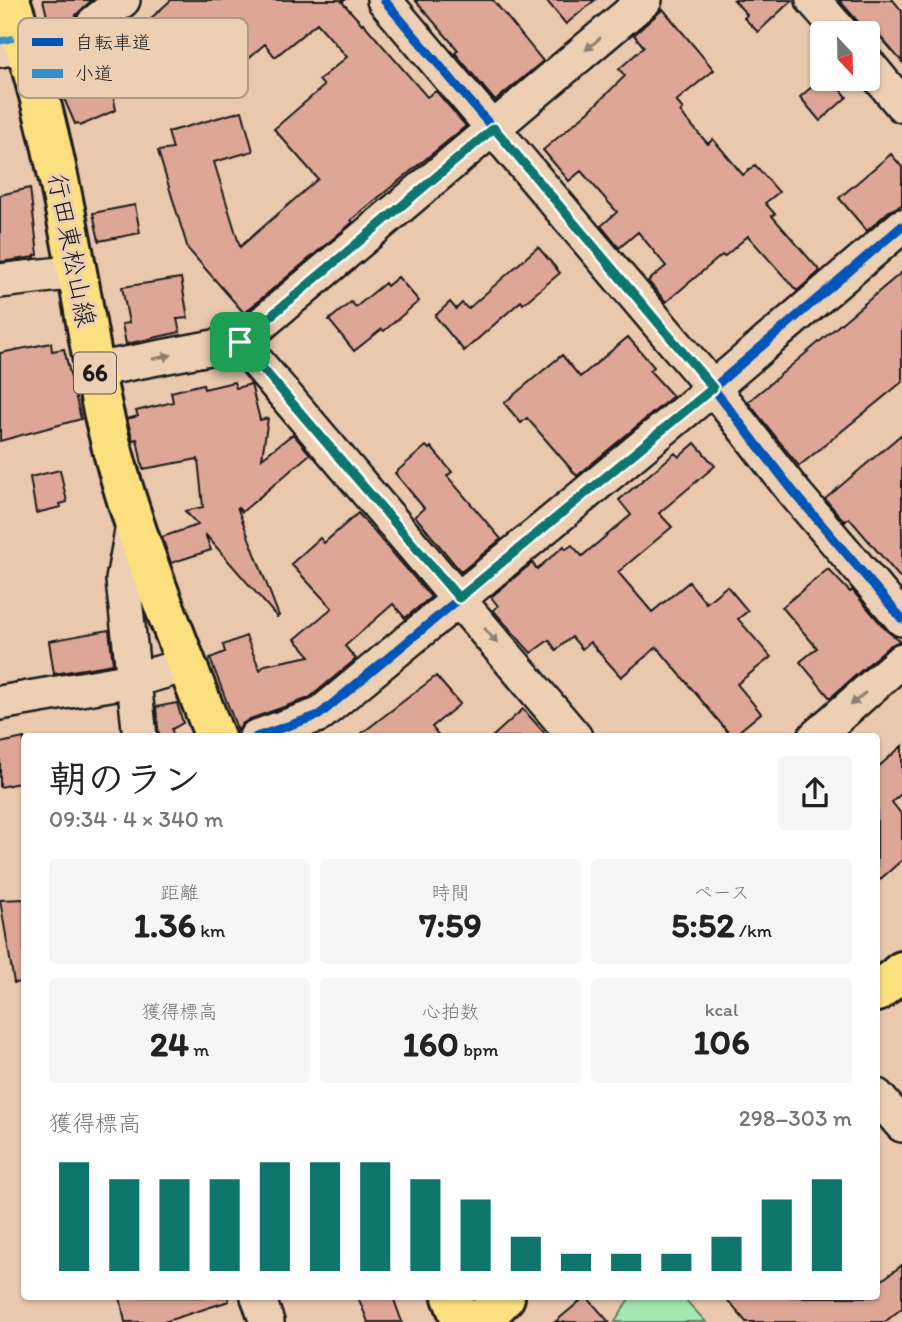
<!DOCTYPE html>
<html lang="ja">
<meta charset="utf-8">
<style>
body{margin:0;font-family:Itim,"Klee One",sans-serif;background:#f6f6f6;color:#222;height:100vh;display:flex;flex-direction:column;font-size:26px;white-space:nowrap}
*{box-sizing:border-box;margin:0}
p{font-size:23px;color:#767676}
.icon{flex:none;width:38px;height:38px;fill:none;stroke:currentColor;stroke-width:2;stroke-linecap:round;stroke-linejoin:round}
.map{position:relative;flex:1;overflow:hidden}
.details{position:absolute;left:21px;top:733px;width:859px;height:567px;display:flex;flex-direction:column;background:#fff;border-radius:7px;box-shadow:0 2px 5px #0004}
.details>*{flex:none}
.needle{width:46px;rotate:158deg}
.controls{position:absolute;left:810px;top:21px;display:grid;gap:14px}
.controls a{display:grid;place-items:center;width:70px;height:70px;border-radius:7px;background:#fff;box-shadow:0 2px 5px #0004;font-size:35px}
.pin{position:absolute;display:grid;place-items:center;width:60px;height:60px;color:#fff;margin:-30px;border-radius:14px;box-shadow:0 4px 10px #0006}
.round{display:grid;place-items:center;flex:none;width:74px;height:74px;border-radius:7px;background:#f6f6f6}
.summary{display:flex;align-items:center;justify-content:space-between;height:119px;padding:0 28px}
h1{font-size:38px;font-weight:700;line-height:52px}
.metrics{display:grid;grid-template-columns:repeat(3,1fr);gap:10px;height:119px;padding:7px 28px}
.metrics div{display:grid;align-content:center;border-radius:7px;background:#f6f6f6;text-align:center}
.metrics b{font-size:35px;font-weight:700}
.metrics small{font-size:19px;font-weight:400}
.metrics p{font-size:19px}
.chart{height:196px;padding:14px 28px}
.chart p{display:flex;justify-content:space-between}
.chart svg{width:100%;height:126px;margin-top:7px;stroke:#0f766e;stroke-width:6}
.map>svg:first-child{display:block}
.green{fill:#a5e7b0;stroke:#608266;stroke-width:2}
.building{fill:#dea696;stroke:#1c1c1c;stroke-width:2}
.lines{fill:none;stroke-linecap:round;stroke-linejoin:round}
.minor-casing{stroke:#1c1c1c;stroke-width:38}
.major-casing{stroke:#1c1c1c;stroke-width:44}
.minor{stroke:#edd0b4;stroke-width:33}
.major{stroke:#fce080;stroke-width:38}
.quiet{stroke:#388dca;stroke-width:7;stroke-dasharray:14 7;stroke-linecap:butt}
.cycleway-casing{stroke:#edd0b4;stroke-width:13}
.cycleway{stroke:#0057b8;stroke-width:9}
.oneway{fill:#8f7f70}
.route-casing{stroke:#fff;stroke-width:14}
.route{stroke:#0f766e;stroke-width:9}
.labels{text-anchor:middle;stroke-width:6;stroke-linejoin:round;paint-order:stroke}
.shield{fill:#edd0b4;stroke:#5b524a;stroke-width:2}
.shield-label{font-size:24px;font-weight:bold;fill:#1c1c1c}
.street-label{font-size:26px;fill:#1c1c1c;stroke:#edd0b4}
.key{fill:#edd0b4;stroke:#ae9a86;stroke-width:2}
.key-label{font-size:19px;fill:#1c1c1c}
</style>
<div class="map">
<svg width="902" height="1322" viewBox="0 0 902 1322">
<rect width="100%" height="100%" fill="#eac8ae"/>
<filter id="ink" filterUnits="userSpaceOnUse"><feTurbulence type="fractalNoise" baseFrequency=".0143" numOctaves="2"/><feDisplacementMap in="SourceGraphic" scale="14" xChannelSelector="R" yChannelSelector="G"/><feConvolveMatrix kernelMatrix="1 2 1 2 8 2 1 2 1" color-interpolation-filters="sRGB"/></filter>
<g filter="url(#ink)">
<path class="green" d="M 630,1297 L 683,1297 L 706,1322 L 615,1322 Z"/>
<path class="building" d="M 43,0 L 92,0 L 76,15 L 75,25 L 79,35 L 88,41 L 96,42 L 106,38 L 129,20 L 138,30 L 171,0 L 345,0 L 342,2 L 362,24 L 363,23 L 427,97 L 436,91 L 466,126 L 351,220 L 353,222 L 244,313 L 188,249 L 158,151 L 173,149 L 168,132 L 242,111 L 253,151 L 214,162 L 240,247 L 318,179 L 274,129 L 324,86 L 319,80 L 347,57 L 317,23 L 275,57 L 265,44 L 238,67 L 215,40 L 210,44 L 196,26 L 143,76 L 111,84 L 116,110 L 80,126 L 78,123 L 75,124 L 63,96 L 82,89 L 64,20 L 49,24 Z
M 415,0 L 493,0 L 543,61 L 495,101 L 455,53 L 458,50 Z
M 546,0 L 595,0 L 566,24 Z
M 734,0 L 792,0 L 758,32 L 744,18 L 747,15 Z
M 839,0 L 893,0 L 902,11 L 902,62 L 872,27 L 867,32 Z
M 663,9 L 714,70 L 676,101 L 683,109 L 680,112 L 708,144 L 713,139 L 743,175 L 755,165 L 779,192 L 765,203 L 775,214 L 772,216 L 820,271 L 797,291 L 748,236 L 724,257 L 722,255 L 666,302 L 648,281 L 666,266 L 638,232 L 619,248 L 601,226 L 617,212 L 581,171 L 569,181 L 543,150 L 588,112 L 625,76 L 619,69 L 644,47 L 634,35 Z
M 822,78 L 832,79 L 847,97 L 820,121 L 800,97 Z
M 891,154 L 902,167 L 902,205 L 889,211 L 867,231 L 839,198 Z
M 30,188 L 38,255 L 35,255 L 35,257 L 0,262 L 0,195 Z
M 135,205 L 140,233 L 99,241 L 93,213 Z
M 538,247 L 560,273 L 523,304 L 521,301 L 464,351 L 435,316 L 450,302 L 456,309 L 462,303 L 468,309 Z
M 902,272 L 902,382 L 799,466 L 748,402 Z
M 398,277 L 419,301 L 384,331 L 382,329 L 354,351 L 329,320 L 351,302 L 356,307 L 385,283 L 387,286 Z
M 181,278 L 188,318 L 177,319 L 180,332 L 126,344 L 122,324 L 129,323 L 122,287 Z
M 628,337 L 654,367 L 650,371 L 673,396 L 577,476 L 527,418 L 521,423 L 504,403 L 562,355 L 580,377 Z
M 51,343 L 52,351 L 64,349 L 81,419 L 0,441 L 0,353 Z
M 234,382 L 236,388 L 251,384 L 260,420 L 268,418 L 262,458 L 293,434 L 310,454 L 242,512 L 237,507 L 279,616 L 277,617 L 205,534 L 211,550 L 171,563 L 162,537 L 198,525 L 185,511 L 203,507 L 198,459 L 143,469 L 137,439 L 133,440 L 127,419 L 138,416 L 136,411 L 173,402 L 171,392 L 203,384 L 204,389 Z
M 902,434 L 902,580 L 849,518 L 845,522 L 825,499 Z
M 695,443 L 715,466 L 659,513 L 672,527 L 618,572 L 652,612 L 689,582 L 706,603 L 727,586 L 748,611 L 738,619 L 771,657 L 737,684 L 761,713 L 732,737 L 657,647 L 621,677 L 590,642 L 582,649 L 572,637 L 556,650 L 549,640 L 531,653 L 493,610 L 498,606 L 491,597 L 532,563 L 537,569 L 564,546 L 566,549 L 572,545 L 582,556 L 631,515 L 619,500 L 675,453 L 679,457 Z
M 426,446 L 429,449 L 431,447 L 452,472 L 447,476 L 501,539 L 461,572 L 415,516 L 424,508 L 395,473 Z
M 60,470 L 67,502 L 60,504 L 61,507 L 36,513 L 30,477 Z
M 358,513 L 431,597 L 405,618 L 393,604 L 345,646 L 356,659 L 309,698 L 250,719 L 242,724 L 238,731 L 210,658 L 225,652 L 223,645 L 246,636 L 260,670 L 265,665 L 310,656 L 295,639 L 332,608 L 291,564 L 320,538 L 324,543 Z
M 828,569 L 850,592 L 852,590 L 887,631 L 900,641 L 889,646 L 830,698 L 800,662 L 817,648 L 782,607 Z
M 109,630 L 113,664 L 54,674 L 49,641 Z
M 436,676 L 460,704 L 432,727 L 440,737 L 357,737 Z
M 177,703 L 183,723 L 172,729 L 173,737 L 159,737 L 156,707 Z
M 523,709 L 548,737 L 492,737 Z
M 24,738 L 24,782 L 0,787 L 0,743 Z
M 902,746 L 902,793 L 892,802 L 902,815 L 902,860 L 877,882 L 877,768 Z
M 24,899 L 24,982 L 14,983 L 0,900 Z
M 902,1265 L 902,1308 L 885,1322 L 746,1322 L 725,1297 L 877,1297 L 877,1284 Z
M 120,1297 L 228,1297 L 229,1301 L 164,1322 L 125,1322 Z
M 358,1297 L 393,1297 L 402,1322 L 368,1322 Z
M 585,1297 L 587,1297 L 609,1322 L 555,1322 Z"/>
<g class="lines">
<g class="minor-casing">
<path id="minor" d="M 384,0 L 713,388 L 793,491 L 902,619
M 813,0 L 842,33
M 94,23 L 123,0
M 0,50 L 25,46
M 868,64 L 902,105
M 0,281 L 77,272
M 240,342 L 575,737
M 95,370 L 240,342 L 645,0
M 134,520 L 123,580 L 140,737
M 0,703 L 133,680 L 187,665
M 256,737 L 319,715 L 713,388 L 902,226
M 815,737 L 902,660
M 877,1096 L 902,1125
M 258,1297 L 267,1322"/>
</g>
<g class="major-casing">
<path id="major" d="M 10,0 C 41,88 60,180 77,272 C 87,324 94,376 107,428 C 132,534 176,635 215,737
M 877,992 L 902,971
M 452,1297 L 462,1322
M 480,1322 L 505,1297"/>
</g>
<use href="#minor" class="minor"/>
<use href="#major" class="major"/>
<path class="quiet" d="M 0,41 L 52,31"/>
<g class="cycleway-casing">
<path id="cycleway" d="M 384,0 L 713,388 L 793,491 L 902,619
M 256,737 L 319,715 L 713,388 L 902,226"/>
</g>
<use href="#cycleway" class="cycleway"/>
</g>
<defs><path id="oneway-solid" d="M-6-.8H1V-3.2L6.5 0L1 3.2V.8H-6Z" transform="scale(1.75)"/></defs>
<g class="oneway">
<use href="#oneway-solid" transform="translate(593 44) rotate(140)"/>
<use href="#oneway-solid" transform="translate(162 357) rotate(-11)"/>
<use href="#oneway-solid" transform="translate(491 636) rotate(50)"/>
<use href="#oneway-solid" transform="translate(858 699) rotate(139)"/>
</g>
</g>
<g class="lines" filter="url(#ink)">
<g class="route-casing">
<path id="route" d="M 494,128 L 713,388 L 459,598 L 240,342 Z"/>
</g>
<use href="#route" class="route"/>
</g>
<g class="labels">
<rect class="shield" x="74" y="352.5" width="42" height="41" rx="5"/>
<g class="shield-label">
<text x="95" y="381">66</text>
</g>
<g class="street-label">
<text transform="translate(72 250) rotate(79)" y="9">行田東松山線</text>
</g>
</g>
<rect x="18" y="18" width="230" height="80" rx="10" class="key"/>
<rect x="32" y="38" width="31" height="8" fill="#0057b8"/>
<rect x="32" y="69" width="31" height="9" fill="#388dca"/>
<g class="key-label">
<text x="75" y="49">自転車道</text>
<text x="75" y="80">小道</text>
</g>
</svg>
<div class="controls">
<a><svg class="needle" viewBox="-14 -14 28 28"><path d="M0-13l5 13h-10z" fill="#e53935"/><path d="M0 13l5-13h-10z" fill="#767676"/></svg></a>
</div>
<div class="pin" style="left:240px;top:342px;background:#1e9e55"><svg class="icon" aria-label="arrive" viewBox="0 0 24 24"><path d="M6 21V4h12l-3 4 3 4H6"/></svg></div>
<section class="details">
<div class="summary"><div><h1>朝のラン</h1><p>09:34 · 4 × 340 m</p></div><a class="round"><svg class="icon" aria-label="share" viewBox="0 0 24 24"><path d="M12 15V3M7 8l5-5 5 5M5 13v7h14v-7"/></svg></a></div>
<div class="metrics">
<div><p>距離</p><b>1.36<small> km</small></b></div>
<div><p>時間</p><b>7:59</b></div>
<div><p>ペース</p><b>5:52<small> /km</small></b></div>
</div>
<div class="metrics">
<div><p>獲得標高</p><b>24<small> m</small></b></div>
<div><p>心拍数</p><b>160<small> bpm</small></b></div>
<div><p>kcal</p><b>106</b></div>
</div>
<div class="chart"><p><span>獲得標高</span>298–303 m</p>
<svg viewBox="0 0 160 44" preserveAspectRatio="none"><path d="M5 44V6M15 44V12M25 44V12M35 44V12M45 44V6M55 44V6M65 44V6M75 44V12M85 44V19M95 44V32M105 44V38M115 44V38M125 44V38M135 44V32M145 44V19M155 44V12"/></svg>
</div>
</section>
</div>
